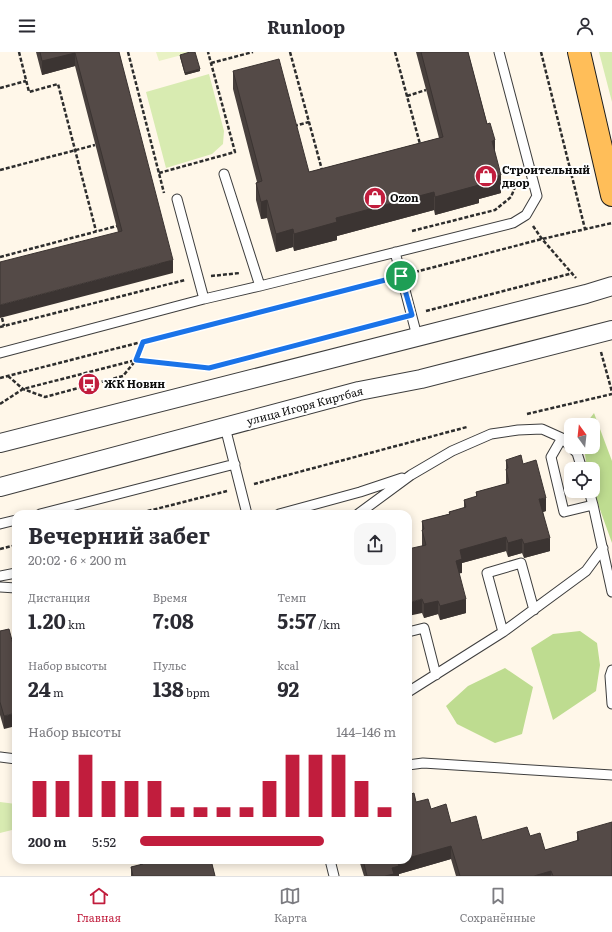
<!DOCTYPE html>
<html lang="ru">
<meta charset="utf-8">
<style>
body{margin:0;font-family:Literata,serif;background:#f7f7f7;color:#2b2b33;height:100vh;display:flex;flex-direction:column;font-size:15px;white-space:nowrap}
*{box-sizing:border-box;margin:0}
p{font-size:13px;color:#7c7c81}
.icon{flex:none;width:22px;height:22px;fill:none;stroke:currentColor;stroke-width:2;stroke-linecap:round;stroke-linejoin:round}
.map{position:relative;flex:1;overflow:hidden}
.drawer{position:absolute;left:12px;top:458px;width:400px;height:354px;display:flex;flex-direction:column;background:#fff;border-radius:12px;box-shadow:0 2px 10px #0003}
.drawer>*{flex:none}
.needle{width:26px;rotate:345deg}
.buttons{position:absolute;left:564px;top:366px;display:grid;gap:8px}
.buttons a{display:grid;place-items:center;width:36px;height:36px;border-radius:8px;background:#fff;box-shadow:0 2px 10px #0003;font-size:20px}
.pin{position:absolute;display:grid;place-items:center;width:34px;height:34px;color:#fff;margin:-17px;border:2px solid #fff;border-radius:50%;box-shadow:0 1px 4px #0007}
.round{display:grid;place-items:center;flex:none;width:42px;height:42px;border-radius:12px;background:#f7f7f7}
.summary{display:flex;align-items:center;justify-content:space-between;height:68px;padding:0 16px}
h1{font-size:22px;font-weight:700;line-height:30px}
.stats{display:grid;grid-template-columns:repeat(3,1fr);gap:6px;height:68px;padding:4px 16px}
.stats div{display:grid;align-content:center}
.stats b{font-size:20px;font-weight:700}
.stats small{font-size:11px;font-weight:400}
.stats p{font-size:11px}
.chart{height:112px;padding:8px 16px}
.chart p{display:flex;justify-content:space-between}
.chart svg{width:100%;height:72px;margin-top:4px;stroke:#c11d3d;stroke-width:6}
ul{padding:0 16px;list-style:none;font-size:13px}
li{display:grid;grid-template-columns:64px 48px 1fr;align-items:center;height:30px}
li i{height:10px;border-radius:5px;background:#c11d3d}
header{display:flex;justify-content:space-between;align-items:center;height:52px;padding:0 16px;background:#fff;font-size:18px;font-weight:700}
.tabs{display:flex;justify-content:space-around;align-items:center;height:56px;border-top:1px solid #e1e1e2;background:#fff;font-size:11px;color:#7c7c81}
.tabs a{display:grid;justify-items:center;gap:2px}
.tabs .on{color:#c11d3d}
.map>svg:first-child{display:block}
.green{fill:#d8ebb1}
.forest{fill:#bedc90}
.pitch{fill:#e9f2c4}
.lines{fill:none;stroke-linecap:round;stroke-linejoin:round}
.service-casing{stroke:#3e3e3e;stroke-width:11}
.minor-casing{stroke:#3e3e3e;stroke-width:20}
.primary-casing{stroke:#1c1c1c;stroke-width:24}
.path{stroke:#2d2d2d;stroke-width:2.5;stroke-dasharray:4 2;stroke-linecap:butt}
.service{stroke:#fff;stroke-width:9}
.minor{stroke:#fff;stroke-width:18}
.primary{stroke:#ffbe59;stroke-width:22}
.wall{fill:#48403d}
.shaded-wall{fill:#3b3432}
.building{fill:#544a47;stroke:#3b3432}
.route-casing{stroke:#fff;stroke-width:8}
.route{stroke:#1a73e8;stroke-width:5}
.labels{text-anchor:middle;stroke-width:4;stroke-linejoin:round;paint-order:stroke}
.poi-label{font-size:11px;font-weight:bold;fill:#0b0b0b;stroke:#fff;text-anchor:start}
.street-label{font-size:11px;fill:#0b0b0b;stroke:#fff}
</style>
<header><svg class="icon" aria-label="menu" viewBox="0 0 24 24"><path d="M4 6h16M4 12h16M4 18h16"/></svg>Runloop<svg class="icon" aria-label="person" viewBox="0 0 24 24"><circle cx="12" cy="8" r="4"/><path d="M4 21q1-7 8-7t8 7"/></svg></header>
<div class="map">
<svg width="612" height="824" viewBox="0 0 612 824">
<rect width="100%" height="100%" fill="#fff7e9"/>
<path class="green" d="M 599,0 L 612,0 L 612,50 Z
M 209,22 L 224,79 L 223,92 L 212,102 L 166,116 L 146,40 Z
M 0,750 L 16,752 L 16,777 L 0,781 Z"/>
<path class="forest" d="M 594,361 L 612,409 L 612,491 L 593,438 L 593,417 L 587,417 L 584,395 L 593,395 L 593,373 L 585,373 Z
M 580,579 L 597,591 L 600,613 L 596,639 L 553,668 L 531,596 L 553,582 Z
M 505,616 L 533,635 L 522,682 L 495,691 L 457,672 L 446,654 L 468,634 Z"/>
<path class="pitch" d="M 156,0 L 193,0 L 159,9 Z"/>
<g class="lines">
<g class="service-casing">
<path id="service" d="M 224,122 L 260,234
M 177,147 L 204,247
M 395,200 L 417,284
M 0,301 L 204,247 L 260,234 L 513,171 L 526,163 L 537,144 L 499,0
M 225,375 L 247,462
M 562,386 L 551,405 L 564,460 L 593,453
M 589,439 L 593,453 L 612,540
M 40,462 L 235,412
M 279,462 L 360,440 L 402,426
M 358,462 L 411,423 L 452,399 L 491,382 L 518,378 L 542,377 L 562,386 L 577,401 L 582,417
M 0,472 L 16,468
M 0,524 L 16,521
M 0,535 L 16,536
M 408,580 L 424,576 L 436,623
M 503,580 L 487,521 L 521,511 L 534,558
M 612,618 L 610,624 L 612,652
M 408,640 L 503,580 L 586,519 L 603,496
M 0,705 L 16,707
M 408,713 L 423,711 L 612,723
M 330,808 L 334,824"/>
</g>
<g class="minor-casing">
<path id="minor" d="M 0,391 L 586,242 L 612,234
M 0,435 L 359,339 L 421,327 L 612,278"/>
</g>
<g class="primary-casing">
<path id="primary" d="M 579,0 L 612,143"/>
</g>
<path class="path" d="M 19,0 L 29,40 L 58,32 L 96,179
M 128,0 L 164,141
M 290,0 L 322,118
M 395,0 L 420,92
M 541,0 L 585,177
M 211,11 L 253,0
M 0,36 L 26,29
M 407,44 L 426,38
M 294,74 L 309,70
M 0,118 L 95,93
M 159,121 L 235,100 L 208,0
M 533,174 L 542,187 L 576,226
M 412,179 L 495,158 L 511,145 L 517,130
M 0,205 L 117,174
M 415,220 L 542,187 L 612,171
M 211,224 L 240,221
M 426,259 L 573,221
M 2,266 L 4,274
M 0,275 L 185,228
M 601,300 L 612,340
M 8,324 L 23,337 L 45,345 L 123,324 L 136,308 L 143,290
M 0,326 L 389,227
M 0,352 L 23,337 L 136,308 L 209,316 L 398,267
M 527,362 L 612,342
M 254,432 L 467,375
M 136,462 L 227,439
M 0,497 L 16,493"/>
<use href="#service" class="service"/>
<use href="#minor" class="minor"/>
<use href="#primary" class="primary"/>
</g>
<path class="wall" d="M 36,0 L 119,0 L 173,221 L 118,180 L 75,14 L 42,23 Z
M 416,0 L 468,0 L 495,101 L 501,141 L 479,147 L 479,151 L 435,163 L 434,158 L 337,184 L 337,188 L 294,199 L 293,195 L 276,200 L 267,166 L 261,167 L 256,148 L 256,131 L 257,130 L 233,37 L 233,19 L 309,120 L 439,86 Z
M 180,3 L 200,19 L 185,23 L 180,5 Z
M 506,408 L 523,412 L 546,459 L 543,460 L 550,499 L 524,506 L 522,501 L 508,505 L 506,499 L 462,511 L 462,521 L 459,521 L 466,561 L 440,568 L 438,562 L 424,566 L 422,561 L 422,469 L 449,462 L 449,460 L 464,456 L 464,448 L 476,445 L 476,440 L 506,432 Z
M 9,577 L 4,677 L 0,663 L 0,579 Z
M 416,750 L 431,757 L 451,771 L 482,788 L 530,784 L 545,798 L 577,789 L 577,780 L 612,824 L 456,824 L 451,807 L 399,822 L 399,824 L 364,824 L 359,808 L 408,808 Z
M 140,808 L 211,808 L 215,824 L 131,824 L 131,815 L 140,813 Z"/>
<path class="shaded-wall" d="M 75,1 L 75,14 L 42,23 L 42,9 Z
M 200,17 L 200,19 L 185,23 L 185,21 Z
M 495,88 L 495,106 L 492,89 Z
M 501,123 L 501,141 L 479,147 L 479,151 L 435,163 L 435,145 L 478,129 Z
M 434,140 L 434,158 L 337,184 L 337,188 L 294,199 L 294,182 L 336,166 Z
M 267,148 L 267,166 L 261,167 L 261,150 Z
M 293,177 L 293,195 L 276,200 L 276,182 Z
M 173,208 L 173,221 L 0,266 L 0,253 Z
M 546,446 L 546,459 L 539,461 L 539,447 Z
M 506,485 L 506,499 L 462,511 L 462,521 L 456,522 L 456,509 L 460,498 Z
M 550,486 L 550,499 L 524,506 L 524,492 Z
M 522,487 L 522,501 L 508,505 L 508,491 Z
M 422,547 L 422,561 L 408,564 L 408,551 Z
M 466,547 L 466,561 L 440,568 L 440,554 Z
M 438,549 L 438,562 L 424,566 L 424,552 Z
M 16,661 L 16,674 L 4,677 L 4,664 Z
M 451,794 L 451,807 L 399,822 L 399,824 L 385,824 L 392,816 L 397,809 L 401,808 L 408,808 L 408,806 Z
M 551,819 L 551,824 L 534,824 Z"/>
<path class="building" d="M 40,0 L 119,0 L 173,208 L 0,253 L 0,210 L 122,179 L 75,1 L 42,9 Z
M 190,0 L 195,0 L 200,17 L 185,21 L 180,3 Z
M 421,0 L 468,0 L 487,72 L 490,71 L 495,88 L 492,89 L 501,123 L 478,129 L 479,133 L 435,145 L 434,140 L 336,166 L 337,170 L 294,182 L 293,177 L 276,182 L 267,148 L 261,150 L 256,131 L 262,129 L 233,19 L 279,7 L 309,120 L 443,85 Z
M 521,403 L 523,412 L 536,408 L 546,446 L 539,447 L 550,486 L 524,492 L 522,487 L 508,491 L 506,485 L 460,498 L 462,507 L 456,509 L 466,547 L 440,554 L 438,549 L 424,552 L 422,547 L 408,551 L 408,497 L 426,493 L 422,478 L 424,477 L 422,469 L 450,462 L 449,460 L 466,455 L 464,448 L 477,444 L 476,440 L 509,431 L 506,417 L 508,416 L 506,408 Z
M 9,577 L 14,596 L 16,596 L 16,661 L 4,664 L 0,650 L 0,579 Z
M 414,741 L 416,750 L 428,747 L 431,757 L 446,752 L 451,771 L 476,764 L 482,788 L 527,775 L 530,784 L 540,781 L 545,798 L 579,788 L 577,780 L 612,770 L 612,824 L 553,824 L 551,819 L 534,824 L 460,824 L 451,794 L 408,806 L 408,743 Z
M 142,808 L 211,808 L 215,824 L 133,824 L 131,815 L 143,812 Z
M 363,808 L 401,808 L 397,809 L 399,814 L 392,816 L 394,822 L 385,824 L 367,824 Z"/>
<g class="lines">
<g class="route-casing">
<path id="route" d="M 401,224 L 412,263 L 209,316 L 136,308 L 143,290 Z"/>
</g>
<use href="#route" class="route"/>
</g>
<defs>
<g id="shop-disc" transform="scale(1.15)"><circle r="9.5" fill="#c11d3d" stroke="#fff"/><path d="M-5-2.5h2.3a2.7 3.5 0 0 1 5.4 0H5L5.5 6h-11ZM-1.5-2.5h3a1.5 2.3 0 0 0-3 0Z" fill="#fff"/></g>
<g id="bus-disc" transform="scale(1.15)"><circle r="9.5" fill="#c11d3d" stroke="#fff"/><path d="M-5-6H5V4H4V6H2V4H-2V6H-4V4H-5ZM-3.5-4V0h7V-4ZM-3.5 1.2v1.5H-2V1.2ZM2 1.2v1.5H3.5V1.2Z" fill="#fff"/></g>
</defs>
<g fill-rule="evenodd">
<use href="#shop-disc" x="486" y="124"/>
<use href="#shop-disc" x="375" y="146"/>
<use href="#bus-disc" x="89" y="332"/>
</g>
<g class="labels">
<g class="poi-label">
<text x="502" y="122">Строительный<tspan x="502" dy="13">двор</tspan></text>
<text x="390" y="150">Ozon</text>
<text x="104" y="336">ЖК Новин</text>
</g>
<g class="street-label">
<text transform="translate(305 354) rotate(-15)" y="4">улица Игоря Киртбая</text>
</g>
</g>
</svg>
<div class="buttons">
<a><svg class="needle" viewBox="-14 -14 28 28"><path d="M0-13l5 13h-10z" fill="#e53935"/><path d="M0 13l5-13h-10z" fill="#7c7c81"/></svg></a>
<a><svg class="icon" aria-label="locate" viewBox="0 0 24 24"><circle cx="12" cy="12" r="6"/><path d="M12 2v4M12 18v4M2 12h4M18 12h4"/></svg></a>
</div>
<div class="pin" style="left:401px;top:224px;background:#1e9e55"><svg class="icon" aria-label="arrive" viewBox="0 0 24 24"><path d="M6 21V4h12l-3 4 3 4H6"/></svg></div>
<section class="drawer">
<div class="summary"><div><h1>Вечерний забег</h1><p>20:02 · 6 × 200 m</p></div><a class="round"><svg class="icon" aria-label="share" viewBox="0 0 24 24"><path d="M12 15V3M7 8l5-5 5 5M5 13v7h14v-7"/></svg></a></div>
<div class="stats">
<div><p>Дистанция</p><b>1.20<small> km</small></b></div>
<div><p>Время</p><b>7:08</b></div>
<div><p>Темп</p><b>5:57<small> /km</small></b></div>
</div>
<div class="stats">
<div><p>Набор высоты</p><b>24<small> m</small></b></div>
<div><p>Пульс</p><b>138<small> bpm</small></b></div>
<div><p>kcal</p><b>92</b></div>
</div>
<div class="chart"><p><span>Набор высоты</span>144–146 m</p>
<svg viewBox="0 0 160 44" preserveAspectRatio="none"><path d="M5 44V22M15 44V22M25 44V6M35 44V22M45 44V22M55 44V22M65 44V38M75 44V38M85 44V38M95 44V38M105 44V22M115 44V6M125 44V6M135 44V6M145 44V22M155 44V38"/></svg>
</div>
<ul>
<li><b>200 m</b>5:52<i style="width:72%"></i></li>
</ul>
</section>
</div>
<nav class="tabs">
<a class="on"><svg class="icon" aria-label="home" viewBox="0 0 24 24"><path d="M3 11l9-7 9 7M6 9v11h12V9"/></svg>Главная</a>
<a><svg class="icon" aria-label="map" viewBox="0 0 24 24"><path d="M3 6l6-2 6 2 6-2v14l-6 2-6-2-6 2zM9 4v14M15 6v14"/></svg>Карта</a>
<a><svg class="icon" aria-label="saved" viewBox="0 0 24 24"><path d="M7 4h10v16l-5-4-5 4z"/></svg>Сохранённые</a>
</nav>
